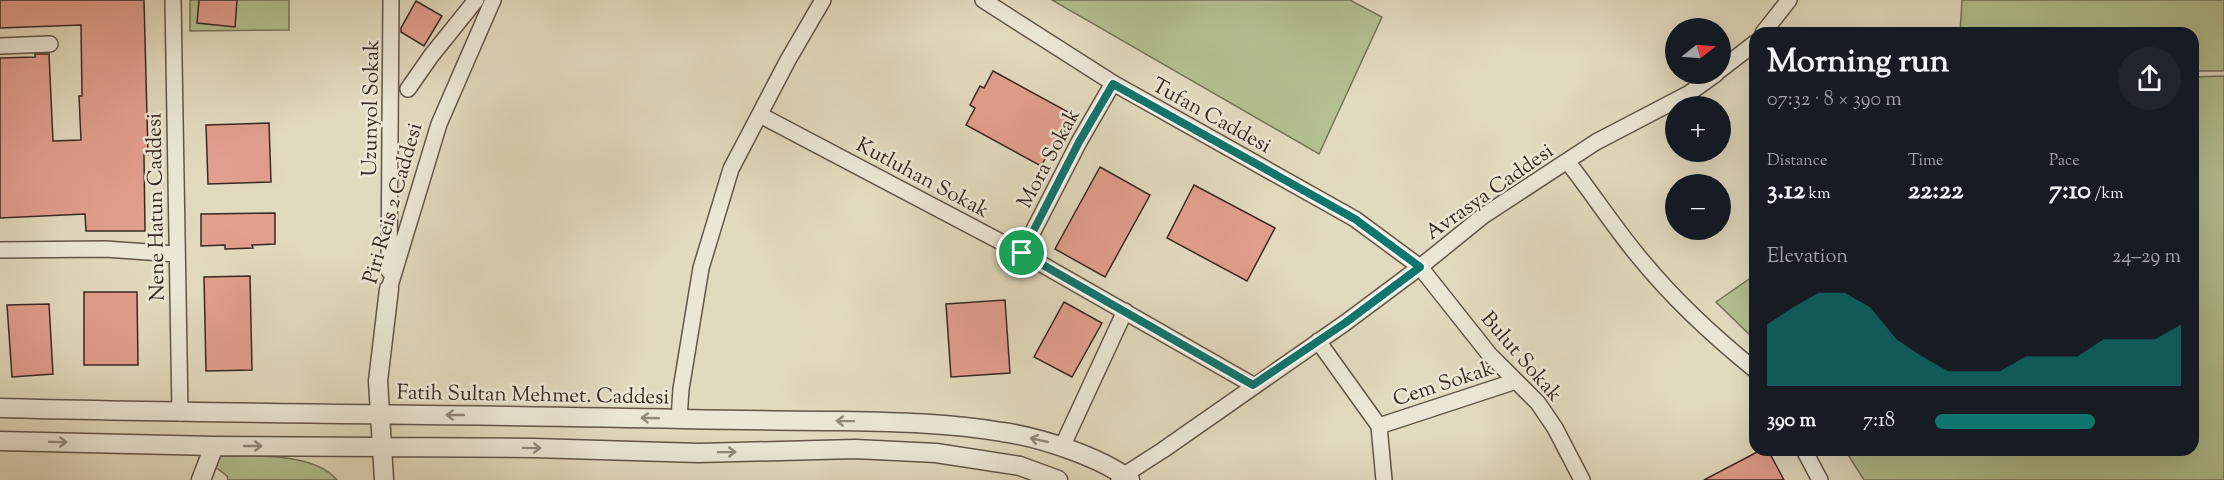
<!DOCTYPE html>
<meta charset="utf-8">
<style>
body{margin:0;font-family:"Sorts Mill Goudy",serif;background:#20242c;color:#f1f3f6;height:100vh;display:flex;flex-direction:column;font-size:22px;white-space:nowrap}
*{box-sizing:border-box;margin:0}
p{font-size:20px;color:#9ea1a6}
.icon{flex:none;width:33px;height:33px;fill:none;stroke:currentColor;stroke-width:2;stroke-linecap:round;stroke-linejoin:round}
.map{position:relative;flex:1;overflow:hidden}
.details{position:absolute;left:1749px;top:27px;width:450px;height:429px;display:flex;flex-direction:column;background:#171b24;border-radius:18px;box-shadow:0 6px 24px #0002}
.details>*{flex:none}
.needle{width:39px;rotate:73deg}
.buttons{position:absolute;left:1665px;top:18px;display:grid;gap:12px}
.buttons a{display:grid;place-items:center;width:66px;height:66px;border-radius:50%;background:#171b24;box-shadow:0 6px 24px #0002;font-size:30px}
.pin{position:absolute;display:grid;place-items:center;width:51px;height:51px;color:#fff;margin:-26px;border:3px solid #fff;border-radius:50%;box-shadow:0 2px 6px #0007}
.round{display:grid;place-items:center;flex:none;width:63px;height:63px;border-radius:32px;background:#20242c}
.overview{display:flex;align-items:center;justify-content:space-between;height:102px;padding:0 18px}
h1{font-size:33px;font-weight:700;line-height:45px}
.metrics{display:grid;grid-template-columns:repeat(3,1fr);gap:9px;height:102px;padding:6px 18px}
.metrics div{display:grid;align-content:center}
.metrics b{font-size:26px;font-weight:700}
.metrics small{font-size:16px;font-weight:400}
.metrics p{font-size:16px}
.chart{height:168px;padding:12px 18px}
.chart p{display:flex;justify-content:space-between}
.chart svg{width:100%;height:108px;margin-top:6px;fill:#0f766e;opacity:.7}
ul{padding:0 18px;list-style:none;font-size:20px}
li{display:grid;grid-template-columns:96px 72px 1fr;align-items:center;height:45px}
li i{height:15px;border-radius:8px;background:#0f766e}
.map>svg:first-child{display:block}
.green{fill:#b3c091;stroke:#76745a;stroke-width:1.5}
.building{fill:#e29e8e;stroke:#392922;stroke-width:1.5}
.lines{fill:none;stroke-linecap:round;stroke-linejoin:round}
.minor-casing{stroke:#635549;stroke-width:18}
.tertiary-casing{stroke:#635549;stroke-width:21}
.minor{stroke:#ece7d5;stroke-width:15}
.tertiary{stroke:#ece7d5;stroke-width:18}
.oneway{stroke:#92887c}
.route-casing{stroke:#fff;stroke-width:12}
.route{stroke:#0f766e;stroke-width:8}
.labels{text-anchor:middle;stroke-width:5;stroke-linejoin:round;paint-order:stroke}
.street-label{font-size:21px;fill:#392922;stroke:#ece7d5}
</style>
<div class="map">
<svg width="2224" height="480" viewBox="0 0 2224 480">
<rect width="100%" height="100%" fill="#e2dabe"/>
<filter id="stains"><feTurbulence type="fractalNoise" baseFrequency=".00333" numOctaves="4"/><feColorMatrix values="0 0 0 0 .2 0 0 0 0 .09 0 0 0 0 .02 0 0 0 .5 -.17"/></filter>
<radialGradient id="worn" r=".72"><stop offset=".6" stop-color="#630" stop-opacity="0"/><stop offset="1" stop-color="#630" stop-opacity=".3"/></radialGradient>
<path class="green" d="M 190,0 L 289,0 L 289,30 L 190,31 Z
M 1052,0 L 1350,0 L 1382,17 L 1319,154 Z
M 1962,0 L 2224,0 L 2224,71 L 2193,71 L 2193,33 L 1960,33 Z
M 2224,76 L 2224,480 L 1864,480 L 1845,450 L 2193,450 L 2193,77 Z
M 1755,275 L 1755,340 L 1716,302 Z
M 221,456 C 254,456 314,452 337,480 L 228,480 L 227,476 L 214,466 L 216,459 Z"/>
<path class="building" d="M 0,0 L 144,0 L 148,155 L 144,155 L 145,231 L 86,231 L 85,214 L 0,218 L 0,58 L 35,57 L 35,54 L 49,54 L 53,141 L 81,140 L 79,96 L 82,96 L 81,25 L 0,28 Z
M 199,0 L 237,0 L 235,27 L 197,23 Z
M 416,1 L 442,16 L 424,46 L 401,32 L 401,28 Z
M 993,71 L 1070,113 L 1062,130 L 1068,133 L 1055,156 L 1049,152 L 1041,166 L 966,125 L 975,108 L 970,105 L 980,86 L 984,88 Z
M 269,123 L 271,182 L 208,184 L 206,125 Z
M 1100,167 L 1150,195 L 1105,277 L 1055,249 Z
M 1194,185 L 1275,228 L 1247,281 L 1167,238 Z
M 275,213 L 275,244 L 252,245 L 253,248 L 225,249 L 225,245 L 201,246 L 201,214 Z
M 250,276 L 252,370 L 206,371 L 204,277 Z
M 84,292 L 137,292 L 138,365 L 84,365 Z
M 1005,300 L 1010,373 L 951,377 L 946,304 Z
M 1064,302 L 1102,323 L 1072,377 L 1034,357 Z
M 49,304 L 53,374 L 12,377 L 7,305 Z
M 1761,450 L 1768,450 L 1784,480 L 1704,480 Z"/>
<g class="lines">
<g class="minor-casing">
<path id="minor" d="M 173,0 L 180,413
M 983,0 L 1113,83 L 1355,219 L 1420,267 L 1489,354 L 1538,403 L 1555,428 L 1582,480
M 1763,33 L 1789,0
M 0,46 L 50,44
M 1720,70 L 1755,43
M 408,89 L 431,56 L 476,0
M 760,115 L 1022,253 L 1253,385
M 1567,161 C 1592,193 1614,227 1639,257 C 1673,299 1713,336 1755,370
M 0,250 L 105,249 L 176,254
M 1022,253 L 1079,142 L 1113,83
M 389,271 L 391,0
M 389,289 L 439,124 L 493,0
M 1318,341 L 1379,426 L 1516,381
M 679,419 L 681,389 L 701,268 L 731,169 L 788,60 L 823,0
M 1379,426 L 1384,480
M 1062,447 L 1125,311
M 1804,450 L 1820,480
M 1119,480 L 1124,475 L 1163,450 L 1345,323 L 1420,267 L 1483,216 L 1596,142 L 1688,94 L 1716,74"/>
</g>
<g class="tertiary-casing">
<path id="tertiary" d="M 0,408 C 227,414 455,414 682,419 C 735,420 789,421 842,421 C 896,422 950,423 1002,432 C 1039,437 1101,457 1130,480
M 0,441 L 214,446 L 534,448 L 699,453 L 855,449 L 936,453 L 1020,466 L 1058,480
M 201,480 L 214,446
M 384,480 L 378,381 L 389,289"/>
</g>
<use href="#minor" class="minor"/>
<use href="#tertiary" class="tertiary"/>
</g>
<defs><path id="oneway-shaft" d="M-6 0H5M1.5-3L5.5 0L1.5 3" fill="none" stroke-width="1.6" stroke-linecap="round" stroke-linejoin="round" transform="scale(1.5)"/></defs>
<g class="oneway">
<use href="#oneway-shaft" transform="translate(455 415) rotate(-180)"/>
<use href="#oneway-shaft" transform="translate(650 418) rotate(-178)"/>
<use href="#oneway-shaft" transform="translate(845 421) rotate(-179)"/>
<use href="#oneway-shaft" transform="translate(1039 440) rotate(-167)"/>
<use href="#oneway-shaft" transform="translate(58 442) rotate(1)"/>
<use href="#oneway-shaft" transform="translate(253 446)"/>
<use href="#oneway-shaft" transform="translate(532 448) rotate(1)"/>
<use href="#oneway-shaft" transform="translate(727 452) rotate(-1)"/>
</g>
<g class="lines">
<g class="route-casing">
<path id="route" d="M 1113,84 L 1355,219 L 1420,267 L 1345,323 L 1253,385 L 1022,253 L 1079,142 Z"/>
</g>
<use href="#route" class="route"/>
</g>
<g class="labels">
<g class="street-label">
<text transform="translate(370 108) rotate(-89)" y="7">Uzunyol Sokak</text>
<text transform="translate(1212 115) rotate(29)" y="7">Tufan Caddesi</text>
<text transform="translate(1048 158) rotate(-62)" y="7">Mora Sokak</text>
<text transform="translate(923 177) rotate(28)" y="7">Kutluhan Sokak</text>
<text transform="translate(1489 191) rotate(-35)" y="7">Avrasya Caddesi</text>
<text transform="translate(392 203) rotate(-74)" y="7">Piri Reis 2 Caddesi</text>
<text transform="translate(155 207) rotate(-91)" y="7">Nene Hatun Caddesi</text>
<text transform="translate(1522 356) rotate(49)" y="7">Bulut Sokak</text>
<text transform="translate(1443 383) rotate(-18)" y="7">Cem Sokak</text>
<text transform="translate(533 394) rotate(1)" y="7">Fatih Sultan Mehmet. Caddesi</text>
</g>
</g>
<rect width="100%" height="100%" filter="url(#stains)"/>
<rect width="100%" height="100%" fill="url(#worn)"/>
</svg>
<div class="buttons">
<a><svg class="needle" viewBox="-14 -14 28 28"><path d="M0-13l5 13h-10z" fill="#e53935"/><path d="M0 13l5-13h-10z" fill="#9ea1a6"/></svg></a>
<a>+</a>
<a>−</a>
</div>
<div class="pin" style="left:1022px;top:253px;background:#1e9e55"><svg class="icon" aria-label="arrive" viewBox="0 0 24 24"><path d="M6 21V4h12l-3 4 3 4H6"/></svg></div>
<section class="details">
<div class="overview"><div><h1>Morning run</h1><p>07:32 · 8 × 390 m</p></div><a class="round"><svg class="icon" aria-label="share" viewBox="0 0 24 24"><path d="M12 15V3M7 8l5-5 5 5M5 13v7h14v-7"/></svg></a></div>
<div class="metrics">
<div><p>Distance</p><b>3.12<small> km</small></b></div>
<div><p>Time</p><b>22:22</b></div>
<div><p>Pace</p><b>7:10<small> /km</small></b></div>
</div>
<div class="chart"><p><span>Elevation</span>24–29 m</p>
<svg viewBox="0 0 160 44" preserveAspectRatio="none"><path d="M0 44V19L10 12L20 6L30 6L40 12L50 25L60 32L70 38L80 38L90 38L100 32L110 32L120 32L130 25L140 25L150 25L160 19V44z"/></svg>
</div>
<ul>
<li><b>390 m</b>7:18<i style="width:65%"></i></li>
</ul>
</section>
</div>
